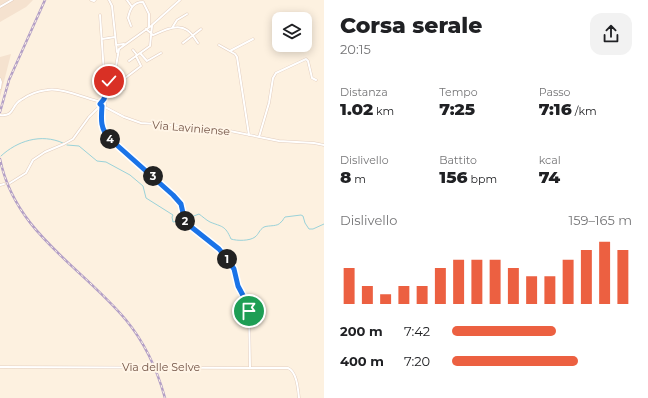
<!DOCTYPE html>
<html lang="it">
<meta charset="utf-8">
<style>
body{margin:0;font-family:Montserrat,sans-serif;background:#f2f2f2;color:#202124;height:100vh;display:flex;flex-direction:column;font-size:15px;white-space:nowrap}
*{box-sizing:border-box;margin:0}
p{font-size:13px;color:#757577}
.icon{flex:none;width:22px;height:22px;fill:none;stroke:currentColor;stroke-width:2;stroke-linecap:round;stroke-linejoin:round}
.map{position:relative;flex:1;overflow:hidden}
.sheet{display:flex;flex-direction:column;background:#fff;width:324px}
.sheet>*{flex:none}
.controls{position:absolute;left:272px;top:12px;display:grid;gap:8px}
.controls a{display:grid;place-items:center;width:40px;height:40px;border-radius:8px;background:#fff;box-shadow:0 2px 10px #0003;font-size:20px}
.pin{position:absolute;display:grid;place-items:center;width:34px;height:34px;color:#fff;margin:-17px;border:2px solid #fff;border-radius:50%;box-shadow:0 1px 4px #0007}
.km{position:absolute;width:20px;height:20px;margin:-10px;border-radius:50%;background:#222;color:#fff;font-size:11px;line-height:20px;text-align:center}
.round{display:grid;place-items:center;flex:none;width:42px;height:42px;border-radius:12px;background:#f2f2f2}
.summary{display:flex;align-items:center;justify-content:space-between;height:68px;padding:0 16px}
h1{font-size:22px;font-weight:800;line-height:30px}
.stats{display:grid;grid-template-columns:repeat(3,1fr);gap:6px;height:68px;padding:4px 16px}
.stats div{display:grid;align-content:center}
.stats b{font-size:17px;font-weight:800}
.stats small{font-size:11px;font-weight:400}
.stats p{font-size:11px}
.chart{height:112px;padding:8px 16px}
.chart p{display:flex;justify-content:space-between}
.chart svg{width:100%;height:72px;margin-top:4px;stroke:#ec6041;stroke-width:6}
ul{padding:0 16px;list-style:none;font-size:13px}
li{display:grid;grid-template-columns:64px 48px 1fr;align-items:center;height:30px}
li i{height:10px;border-radius:5px;background:#ec6041}
main{display:flex;flex:1;min-height:0}
.map>svg:first-child{display:block}
.residential{fill:#f5e2cf}
.lines{fill:none;stroke-linecap:round;stroke-linejoin:round}
.stream{stroke:#9ad2d9;stroke-width:1}
.minor-casing{stroke:#e3cebf;stroke-width:3}
.minor{stroke:#fff;stroke-width:2}
.rail-casing{stroke:#b39fc6;stroke-width:2.5}
.rail{stroke:#fff5e7;stroke-width:1;stroke-dasharray:3;stroke-linecap:butt}
.route-casing{stroke:#fff;stroke-width:8}
.route{stroke:#1a73e8;stroke-width:5}
.labels{text-anchor:middle;stroke-width:4;stroke-linejoin:round;paint-order:stroke}
.street-label{font-size:11px;fill:#745547;stroke:#fff5e7}
</style>
<main>
<div class="map">
<svg width="324" height="398" viewBox="0 0 324 398">
<rect width="100%" height="100%" fill="#fdf1e0"/>
<path class="residential" d="M 0,0 L 33,0 L 26,7 L 0,22 Z
M 11,54 L 0,97 L 0,57 Z"/>
<g class="lines">
<path class="stream" d="M 67,145 L 79,146 L 97,161 L 106,162 L 130,175 L 143,186 L 146,198 L 173,215 L 172,217 L 173,222 L 183,220
M 1,156 C 17,141 41,133 63,143
M 186,219 L 199,214 C 202,216 206,220 210,222 C 222,227 225,225 231,239 C 237,241 250,241 255,237 C 259,234 259,230 264,227 C 269,225 278,227 281,222 C 283,221 283,219 285,217 L 301,215 L 303,216 L 305,223 L 309,229 L 313,229 L 324,224"/>
<g class="minor-casing">
<path id="minor" d="M 91,0 L 94,1 L 95,0
M 109,0 L 112,6 L 117,52
M 127,0 L 132,7
M 0,7 L 12,0
M 100,15 L 104,73
M 131,26 L 128,18 C 130,9 133,2 143,2 L 149,14 L 149,27
M 172,28 L 177,20 L 187,14
M 146,29 L 153,35 C 163,31 177,23 187,30 C 192,33 195,39 198,43
M 102,39 L 115,37
M 183,43 L 201,29
M 116,45 L 124,44
M 219,45 L 235,54 L 237,57 L 249,135
M 133,50 L 137,55
M 230,51 L 253,39
M 140,53 L 147,61 L 161,53
M 129,61 L 150,46 L 152,26
M 0,79 L 1,82 L 0,88
M 124,89 L 120,82 L 141,66 L 136,56
M 107,94 L 121,85
M100.5 104a2.5 2.5 0 1 1 5 0a2.5 2.5 0 1 1-5 0Z
M 102,102 L 108,83 L 115,72 L 119,49 L 151,26 L 180,0
M 102,106 L 101,123 L 106,135 L 175,196 L 181,204 L 185,221 L 221,251 L 233,268 L 238,284 L 246,299 L 249,311 L 250,367
M 103,106 L 124,117 L 141,123 L 215,128 L 279,141 L 314,143 L 324,145
M 0,115 C 15,117 11,105 21,100 C 28,95 38,91 47,90 C 61,87 87,99 101,102
M 259,137 L 269,103 L 273,78 L 276,73 L 306,59 L 308,61 L 312,78 L 316,80
M 10,183 L 26,173 L 33,160 L 45,152 L 64,144 L 73,139 L 89,117 L 101,105
M 0,185 L 4,184
M 0,367 L 288,368 C 297,372 298,389 299,398"/>
</g>
<use href="#minor" class="minor"/>
<g class="rail-casing">
<path id="rail" d="M 0,112 L 9,80 L 45,0
M 0,159 C 15,233 81,266 126,320 C 145,343 157,369 165,398"/>
</g>
<use href="#rail" class="rail"/>
</g>
<g class="lines">
<g class="route-casing">
<path id="route" d="M 109,81 L 104,99 L 100,104 L 102,106 C 101,119 100,129 110,139 L 173,195 L 181,204 L 185,222 L 219,249 L 228,260 L 234,269 L 238,286 L 246,301 L 249,311"/>
</g>
<use href="#route" class="route"/>
</g>
<g class="labels">
<g class="street-label">
<text transform="translate(191 128) rotate(5)" y="4">Via Laviniense</text>
<text x="161" y="371">Via delle Selve</text>
</g>
</g>
</svg>
<div class="controls">
<a><svg class="icon" aria-label="layers" viewBox="0 0 24 24"><path d="M12 4l9 5-9 5-9-5zM3 14l9 5 9-5"/></svg></a>
</div>
<div class="pin" style="left:249px;top:311px;background:#1e9e55"><svg class="icon" aria-label="arrive" viewBox="0 0 24 24"><path d="M6 21V4h12l-3 4 3 4H6"/></svg></div>
<div class="pin" style="left:109px;top:81px;background:#d93025"><svg class="icon" aria-label="check" viewBox="0 0 24 24"><path d="M5 12l5 5 9-10"/></svg></div>
<b class="km" style="left:227px;top:259px">1</b>
<b class="km" style="left:185px;top:221px">2</b>
<b class="km" style="left:153px;top:176px">3</b>
<b class="km" style="left:110px;top:139px">4</b>
</div>
<section class="sheet">
<div class="summary"><div><h1>Corsa serale</h1><p>20:15</p></div><a class="round"><svg class="icon" aria-label="share" viewBox="0 0 24 24"><path d="M12 15V3M7 8l5-5 5 5M5 13v7h14v-7"/></svg></a></div>
<div class="stats">
<div><p>Distanza</p><b>1.02<small> km</small></b></div>
<div><p>Tempo</p><b>7:25</b></div>
<div><p>Passo</p><b>7:16<small> /km</small></b></div>
</div>
<div class="stats">
<div><p>Dislivello</p><b>8<small> m</small></b></div>
<div><p>Battito</p><b>156<small> bpm</small></b></div>
<div><p>kcal</p><b>74</b></div>
</div>
<div class="chart"><p><span>Dislivello</span>159–165 m</p>
<svg viewBox="0 0 160 44" preserveAspectRatio="none"><path d="M5 44V22M15 44V33M25 44V38M35 44V33M45 44V33M55 44V22M65 44V17M75 44V17M85 44V17M95 44V22M105 44V27M115 44V27M125 44V17M135 44V11M145 44V6M155 44V11"/></svg>
</div>
<ul>
<li><b>200 m</b>7:42<i style="width:58%"></i></li>
<li><b>400 m</b>7:20<i style="width:70%"></i></li>
</ul>
</section>
</main>
